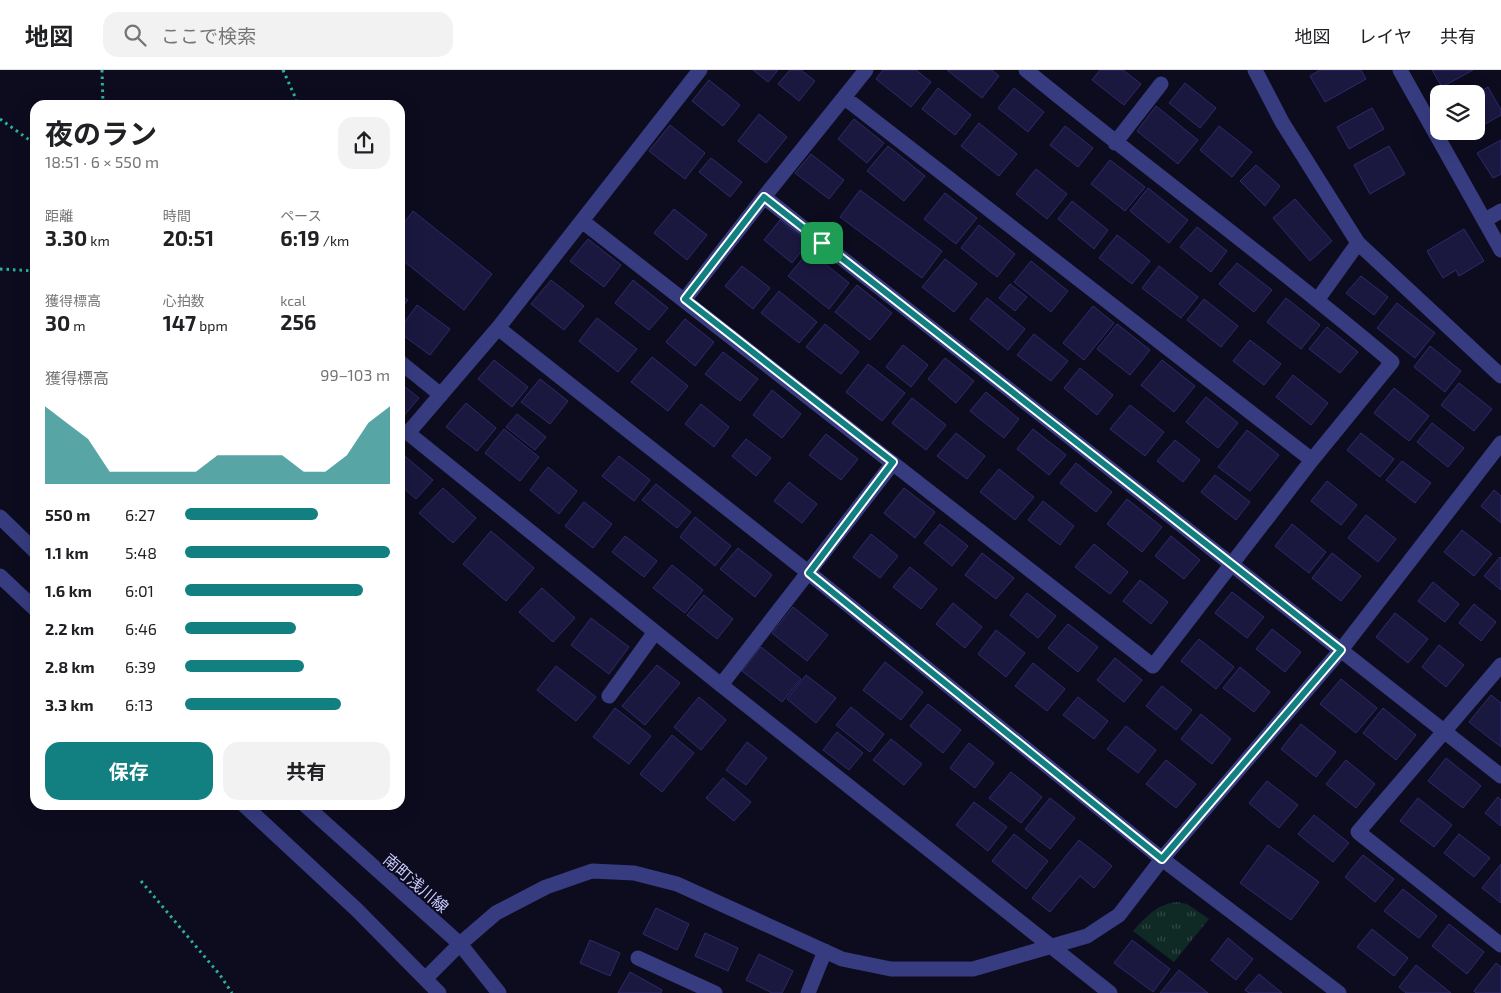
<!DOCTYPE html>
<html lang="ja">
<meta charset="utf-8">
<style>
body{margin:0;font-family:"Exo 2","Noto Sans JP",sans-serif;background:#f2f2f2;color:#202124;height:100vh;display:flex;flex-direction:column;font-size:19px;white-space:nowrap}
*{box-sizing:border-box;margin:0}
p{font-size:16px;color:#757577}
.icon{flex:none;width:28px;height:28px;fill:none;stroke:currentColor;stroke-width:2;stroke-linecap:round;stroke-linejoin:round}
.map{position:relative;flex:1;overflow:hidden}
.sheet{position:absolute;left:30px;top:30px;width:375px;height:710px;display:flex;flex-direction:column;background:#fff;border-radius:15px;box-shadow:0 5px 20px #0002}
.sheet>*{flex:none}
.buttons{position:absolute;left:1430px;top:15px;display:grid;gap:10px}
.buttons a{display:grid;place-items:center;width:55px;height:55px;border-radius:10px;background:#fff;box-shadow:0 5px 20px #0002;font-size:25px}
.pin{position:absolute;display:grid;place-items:center;width:42px;height:42px;color:#fff;margin:-21px;border-radius:10px;box-shadow:0 2px 8px #0006}
.round{display:grid;place-items:center;flex:none;width:52px;height:52px;border-radius:15px;background:#f2f2f2}
.overview{display:flex;align-items:center;justify-content:space-between;height:85px;padding:0 15px}
h1{font-size:28px;font-weight:700;line-height:38px}
.metrics{display:grid;grid-template-columns:repeat(3,1fr);gap:8px;height:85px;padding:5px 15px}
.metrics div{display:grid;align-content:center}
.metrics b{font-size:21px;font-weight:700}
.metrics small{font-size:14px;font-weight:400}
.metrics p{font-size:14px}
.chart{height:140px;padding:10px 15px}
.chart p{display:flex;justify-content:space-between}
.chart svg{width:100%;height:90px;margin-top:5px;fill:#128081;opacity:.7}
.action{display:flex;gap:10px;margin-top:auto;padding:10px 15px}
.action a{flex:1;height:58px;border-radius:15px;background:#128081;color:#fff;font-size:20px;font-weight:700;line-height:58px;text-align:center}
.action a+a{background:#f2f2f2;color:#202124}
ul{padding:0 15px;list-style:none;font-size:16px}
li{display:grid;grid-template-columns:80px 60px 1fr;align-items:center;height:38px}
li i{height:12px;border-radius:6px;background:#128081}
header{display:flex;align-items:center;gap:30px;box-sizing:border-box;height:70px;padding:0 25px;background:#fff;border-bottom:1px solid #e0e0e0}
header strong{font-size:24px}
nav{display:flex;gap:28px;margin-inline-start:auto;font-size:18px}
.search{width:350px;height:45px;background:#f2f2f2;display:flex;align-items:center;gap:12px;box-sizing:border-box;padding:0 18px;border-radius:15px;color:#757577;font-size:19px}
.map>svg:first-child{display:block}
.grass{fill:url(#grass-tufts)}
.building{fill:#1b1840;stroke:#2f2a6c}
.lines{fill:none;stroke-linecap:round;stroke-linejoin:round}
.path{stroke:#2cb19a;stroke-width:3;stroke-dasharray:2.5 4;stroke-linecap:butt}
.minor{stroke:#363c7f;stroke-width:15}
.route-casing{stroke:#fff;stroke-width:10}
.route{stroke:#128081;stroke-width:6}
.labels{text-anchor:middle;stroke-width:4;stroke-linejoin:round;paint-order:stroke}
.street-label{font-size:16px;fill:#cacaff;stroke:#0d0c1f}
</style>
<header>
<strong>地図</strong>
<div class="search"><svg class="icon" aria-label="search" viewBox="0 0 24 24"><circle cx="10" cy="10" r="6"/><path d="M15 15l6 6"/></svg>ここで検索</div>
<nav><a>地図</a><a>レイヤ</a><a>共有</a></nav>
</header>
<div class="map">
<svg width="1501" height="923" viewBox="0 0 1501 923">
<defs>
<pattern id="grass-tufts" width="24" height="20" patternUnits="userSpaceOnUse" patternTransform="scale(1.25)"><rect width="24" height="20" fill="#0f2925"/><path d="M3 7l-1-3M5 7V3M7 7l1-3M15 17l-1-3M17 17v-4M19 17l1-3" fill="none" stroke="#314746"/></pattern>
</defs>
<rect width="100%" height="100%" fill="#0d0c1f"/>
<path class="grass" d="M 1177,832 L 1187,834 L 1209,849 L 1174,892 L 1133,861 C 1146,847 1157,834 1177,832 Z"/>
<path class="building" d="M 753,0 L 778,0 L 768,12 Z
M 790,0 L 801,0 L 815,11 L 799,31 L 778,14 Z
M 883,0 L 916,0 L 931,12 L 911,37 L 876,9 Z
M 947,0 L 992,0 L 999,6 L 982,28 Z
M 1100,0 L 1123,0 L 1141,14 L 1124,35 L 1092,10 Z
M 1320,0 L 1361,0 L 1366,9 L 1325,32 L 1310,6 Z
M 1432,0 L 1473,0 L 1442,17 Z
M 709,10 L 740,35 L 723,56 L 692,31 Z
M 1185,13 L 1216,38 L 1200,58 L 1169,33 Z
M 1488,17 L 1501,40 L 1501,45 L 1476,59 L 1476,24 Z
M 938,18 L 971,45 L 955,65 L 922,39 Z
M 1014,18 L 1044,42 L 1028,62 L 998,38 Z
M 1156,36 L 1198,70 L 1178,94 L 1137,61 Z
M 1372,38 L 1384,59 L 1349,79 L 1337,57 Z
M 759,44 L 787,67 L 766,93 L 738,71 Z
M 854,49 L 884,73 L 867,93 L 838,69 Z
M 979,53 L 1017,84 L 999,106 L 961,76 Z
M 670,55 L 705,83 L 685,109 L 649,81 Z
M 1065,56 L 1093,78 L 1078,97 L 1050,75 Z
M 1219,56 L 1252,82 L 1232,107 L 1200,80 Z
M 1501,70 L 1501,104 L 1493,108 L 1477,83 Z
M 888,76 L 925,106 L 904,131 L 867,101 Z
M 1389,76 L 1405,104 L 1370,124 L 1354,95 Z
M 811,84 L 844,110 L 829,129 L 795,103 Z
M 711,88 L 742,112 L 730,127 L 699,102 Z
M 1110,90 L 1145,117 L 1125,141 L 1091,114 Z
M 1256,95 L 1280,116 L 1265,136 L 1240,111 Z
M 1036,99 L 1067,124 L 1047,149 L 1016,124 Z
M 1148,118 L 1188,150 L 1169,173 L 1130,141 Z
M 860,120 L 942,181 L 922,208 L 840,147 Z
M 945,123 L 977,148 L 956,174 L 924,149 Z
M 1295,129 L 1332,171 L 1310,191 L 1273,148 Z
M 1072,131 L 1108,160 L 1094,179 L 1058,149 Z
M 674,139 L 707,165 L 687,190 L 654,163 Z
M 413,141 L 492,204 L 464,240 L 400,188 L 400,158 Z
M 780,150 L 808,173 L 792,193 L 764,170 Z
M 979,155 L 1015,184 L 997,207 L 961,178 Z
M 1197,157 L 1227,181 L 1211,202 L 1180,177 Z
M 1464,159 L 1484,191 L 1459,206 L 1456,200 L 1443,208 L 1427,181 Z
M 1117,165 L 1150,191 L 1132,214 L 1099,188 Z
M 588,169 L 621,195 L 604,217 L 570,191 Z
M 809,181 L 849,213 L 829,239 L 788,206 Z
M 945,189 L 977,214 L 954,242 L 922,217 Z
M 1031,191 L 1068,221 L 1051,242 L 1014,212 Z
M 1237,193 L 1272,220 L 1254,242 L 1219,214 Z
M 742,196 L 770,218 L 753,239 L 725,216 Z
M 1159,196 L 1198,227 L 1181,248 L 1142,218 Z
M 1361,206 L 1388,227 L 1374,245 L 1346,223 Z
M 551,210 L 584,236 L 564,260 L 531,234 Z
M 633,210 L 668,238 L 649,260 L 615,233 Z
M 1010,214 L 1027,227 L 1015,241 L 999,228 Z
M 857,215 L 892,243 L 870,270 L 835,242 Z
M 779,221 L 817,252 L 799,273 L 761,243 Z
M 400,224 L 408,230 L 400,240 Z
M 987,228 L 1025,259 L 1008,280 L 970,249 Z
M 1286,228 L 1320,255 L 1301,279 L 1267,252 Z
M 1204,229 L 1238,256 L 1221,277 L 1187,250 Z
M 1397,233 L 1435,263 L 1415,288 L 1377,258 Z
M 417,235 L 450,259 L 430,285 L 400,263 L 400,258 Z
M 1093,236 L 1114,253 L 1084,290 L 1063,273 Z
M 597,248 L 637,279 L 618,302 L 579,271 Z
M 685,249 L 714,272 L 695,296 L 666,272 Z
M 825,254 L 859,282 L 841,304 L 806,277 Z
M 1117,254 L 1150,280 L 1130,305 L 1097,279 Z
M 1327,257 L 1358,282 L 1340,303 L 1309,279 Z
M 1034,264 L 1068,291 L 1051,311 L 1017,285 Z
M 1250,270 L 1281,294 L 1264,315 L 1233,291 Z
M 903,275 L 928,295 L 911,317 L 886,297 Z
M 1430,276 L 1461,301 L 1445,322 L 1414,297 Z
M 723,282 L 758,309 L 740,331 L 705,304 Z
M 652,287 L 688,316 L 668,341 L 631,312 Z
M 945,288 L 974,311 L 956,333 L 928,309 Z
M 494,290 L 528,317 L 512,337 L 478,309 Z
M 1162,290 L 1195,316 L 1174,342 L 1141,315 Z
M 868,294 L 905,323 L 882,351 L 846,322 Z
M 1080,298 L 1113,325 L 1097,345 L 1064,318 Z
M 1293,305 L 1328,333 L 1311,355 L 1276,327 Z
M 540,309 L 568,331 L 550,354 L 521,332 Z
M 400,313 L 419,328 L 402,348 L 400,347 Z
M 1459,313 L 1492,339 L 1474,361 L 1441,335 Z
M 1394,318 L 1429,346 L 1409,371 L 1374,343 Z
M 772,320 L 801,344 L 782,368 L 753,345 Z
M 986,322 L 1019,349 L 1004,368 L 970,341 Z
M 1206,327 L 1238,353 L 1218,378 L 1186,352 Z
M 912,328 L 946,355 L 926,380 L 892,353 Z
M 466,333 L 496,358 L 477,381 L 446,357 Z
M 701,334 L 729,357 L 714,377 L 685,354 Z
M 1130,335 L 1164,362 L 1145,386 L 1110,359 Z
M 517,344 L 546,367 L 535,380 L 506,357 Z
M 1432,353 L 1464,378 L 1448,397 L 1417,372 Z
M 504,359 L 539,387 L 520,411 L 485,383 Z
M 1033,359 L 1066,385 L 1049,405 L 1017,379 Z
M 1247,360 L 1279,385 L 1250,421 L 1218,397 Z
M 956,363 L 985,386 L 967,409 L 937,386 Z
M 1361,363 L 1394,389 L 1380,407 L 1347,380 Z
M 826,364 L 858,389 L 841,410 L 809,385 Z
M 746,369 L 771,388 L 756,406 L 732,386 Z
M 1175,370 L 1200,390 L 1183,412 L 1157,391 Z
M 400,382 L 433,410 L 416,429 L 400,415 Z
M 619,386 L 650,410 L 634,431 L 602,406 Z
M 1402,391 L 1431,413 L 1415,433 L 1386,410 Z
M 1076,393 L 1112,422 L 1096,442 L 1060,413 Z
M 548,397 L 577,421 L 559,444 L 530,420 Z
M 999,399 L 1034,427 L 1015,450 L 980,422 Z
M 1215,405 L 1250,432 L 1236,450 L 1201,422 Z
M 1327,411 L 1357,435 L 1341,455 L 1311,431 Z
M 789,412 L 817,434 L 802,453 L 774,431 Z
M 656,414 L 691,442 L 677,458 L 642,430 Z
M 443,418 L 476,448 L 453,473 L 419,443 Z
M 904,418 L 935,442 L 915,468 L 884,443 Z
M 1494,420 L 1501,426 L 1501,453 L 1481,436 Z
M 1127,429 L 1162,457 L 1142,482 L 1107,454 Z
M 1043,431 L 1074,456 L 1060,475 L 1028,450 Z
M 584,432 L 612,454 L 593,478 L 565,456 Z
M 1366,445 L 1396,469 L 1378,492 L 1348,468 Z
M 695,447 L 731,476 L 715,496 L 680,467 Z
M 940,454 L 968,476 L 952,496 L 924,473 Z
M 1292,454 L 1326,482 L 1309,503 L 1275,476 Z
M 1462,460 L 1492,484 L 1474,506 L 1444,482 Z
M 491,461 L 534,498 L 506,531 L 463,494 Z
M 871,464 L 898,486 L 880,508 L 853,487 Z
M 625,466 L 657,491 L 644,507 L 612,482 Z
M 1171,466 L 1200,490 L 1184,509 L 1155,486 Z
M 1094,474 L 1128,502 L 1110,524 L 1075,497 Z
M 738,478 L 772,505 L 755,527 L 720,499 Z
M 982,483 L 1014,508 L 996,529 L 965,505 Z
M 1332,483 L 1361,506 L 1341,531 L 1312,508 Z
M 1500,487 L 1501,488 L 1501,520 L 1484,506 Z
M 672,495 L 703,520 L 685,543 L 653,518 Z
M 910,497 L 937,519 L 921,539 L 893,517 Z
M 1140,510 L 1168,532 L 1151,554 L 1123,531 Z
M 1433,512 L 1459,534 L 1445,552 L 1418,531 Z
M 542,518 L 575,548 L 553,572 L 519,542 Z
M 1232,522 L 1264,547 L 1247,568 L 1215,543 Z
M 1027,523 L 1056,546 L 1038,568 L 1010,545 Z
M 704,525 L 733,549 L 717,569 L 687,545 Z
M 953,533 L 982,557 L 965,578 L 936,554 Z
M 1474,534 L 1496,552 L 1481,571 L 1459,553 Z
M 793,537 L 828,565 L 807,591 L 772,563 Z
M 1395,543 L 1428,569 L 1408,593 L 1376,567 Z
M 591,548 L 629,577 L 609,604 L 571,575 Z
M 1068,554 L 1098,577 L 1078,602 L 1048,578 Z
M 1272,559 L 1301,582 L 1285,602 L 1256,579 Z
M 996,560 L 1025,583 L 1006,607 L 978,584 Z
M 1199,569 L 1234,597 L 1216,619 L 1181,591 Z
M 1439,575 L 1464,595 L 1446,617 L 1422,597 Z
M 761,577 L 801,609 L 782,632 L 742,601 Z
M 1115,588 L 1142,610 L 1124,632 L 1097,610 Z
M 885,592 L 923,622 L 901,650 L 863,620 Z
M 1033,593 L 1065,619 L 1047,641 L 1015,616 Z
M 657,595 L 680,613 L 645,655 L 622,636 Z
M 556,596 L 596,627 L 576,651 L 537,620 Z
M 1240,597 L 1270,622 L 1254,642 L 1223,618 Z
M 806,605 L 836,628 L 816,653 L 787,629 Z
M 1341,609 L 1377,638 L 1356,663 L 1320,634 Z
M 1162,616 L 1192,640 L 1176,660 L 1146,636 Z
M 1491,625 L 1501,633 L 1501,677 L 1469,652 Z
M 699,627 L 726,650 L 701,680 L 674,657 Z
M 1078,627 L 1108,651 L 1094,669 L 1063,645 Z
M 928,634 L 961,660 L 943,683 L 910,656 Z
M 851,637 L 884,664 L 870,682 L 836,655 Z
M 615,638 L 651,666 L 629,694 L 593,667 Z
M 1383,638 L 1416,665 L 1396,690 L 1363,663 Z
M 1201,644 L 1231,669 L 1212,694 L 1181,669 Z
M 1301,654 L 1336,682 L 1316,707 L 1281,679 Z
M 1126,656 L 1156,680 L 1138,703 L 1107,679 Z
M 837,662 L 863,683 L 849,700 L 823,680 Z
M 672,665 L 694,683 L 662,722 L 640,704 Z
M 891,669 L 922,694 L 904,715 L 873,690 Z
M 747,672 L 767,688 L 746,715 L 726,700 Z
M 969,673 L 994,693 L 975,718 L 950,698 Z
M 1446,688 L 1481,716 L 1463,738 L 1428,711 Z
M 1166,690 L 1196,714 L 1176,738 L 1146,714 Z
M 1346,690 L 1375,714 L 1356,738 L 1326,714 Z
M 1011,702 L 1042,727 L 1021,753 L 989,728 Z
M 723,708 L 751,732 L 734,751 L 706,728 Z
M 1267,711 L 1298,735 L 1279,758 L 1249,733 Z
M 1498,727 L 1501,730 L 1501,756 L 1485,743 Z
M 1050,728 L 1075,748 L 1050,779 L 1025,759 Z
M 1418,728 L 1452,755 L 1434,777 L 1400,751 Z
M 974,732 L 1007,757 L 988,781 L 956,755 Z
M 1314,745 L 1349,773 L 1333,792 L 1298,764 Z
M 1014,764 L 1048,791 L 1026,819 L 992,791 Z
M 1459,764 L 1490,788 L 1474,807 L 1444,783 Z
M 1079,770 L 1112,796 L 1094,818 L 1080,806 L 1050,842 L 1032,828 Z
M 1268,775 L 1319,812 L 1291,850 L 1240,813 Z
M 1363,785 L 1394,809 L 1375,832 L 1345,807 Z
M 1501,794 L 1501,833 L 1482,818 Z
M 1403,819 L 1437,846 L 1419,868 L 1384,841 Z
M 656,838 L 689,854 L 677,880 L 643,864 Z
M 1449,854 L 1484,882 L 1467,904 L 1432,876 Z
M 1372,859 L 1408,888 L 1394,906 L 1357,877 Z
M 705,863 L 738,878 L 728,901 L 695,886 Z
M 1228,868 L 1253,889 L 1236,910 L 1211,890 Z
M 590,870 L 620,883 L 610,906 L 580,893 Z
M 1132,870 L 1170,899 L 1153,922 L 1114,893 Z
M 759,884 L 793,901 L 782,923 L 772,923 L 746,910 Z
M 1496,893 L 1501,897 L 1501,923 L 1476,923 L 1474,921 Z
M 1416,895 L 1451,923 L 1406,923 L 1399,917 Z
M 1179,900 L 1208,923 L 1160,923 Z
M 630,902 L 662,920 L 661,923 L 618,923 Z
M 1259,904 L 1282,923 L 1249,923 L 1245,920 Z"/>
<g class="lines">
<path class="path" d="M 102,0 L 103,35
M 283,0 L 296,29 L 296,35
M 0,49 L 35,74
M 0,199 L 35,201
M 141,811 L 220,905 L 232,923"/>
<path class="minor" d="M 700,0 L 498,258 L 408,363 L 721,615 L 1110,923
M 1255,0 L 1282,52 L 1358,173
M 1400,0 L 1501,180
M 845,28 L 1312,390
M 1115,73 L 1161,14
M 764,127 L 1501,706
M 1485,150 L 1501,141
M 582,151 L 1153,596 L 1312,390 L 1392,292 C 1273,191 1147,99 1026,0
M 685,229 L 764,127 L 866,0
M 1318,229 L 1358,173 L 1501,306
M 498,258 L 809,503 L 1162,789 L 1339,923
M 400,292 L 441,325
M 0,447 L 35,481
M 0,506 L 35,539
M 1501,595 L 1358,762 L 1501,875
M 721,615 L 893,393
M 609,626 L 655,562
M 244,735 L 357,840 L 439,923
M 305,735 L 460,874 L 499,923
M 638,888 L 715,923
M 426,908 L 460,874 L 496,843 L 546,817 L 592,801 L 634,803 L 677,814 L 842,889 L 891,899 L 973,899 L 1087,866 L 1119,845 L 1162,789 L 1341,580 L 1501,373
M 808,923 L 825,881"/>
</g>
<g class="lines">
<g class="route-casing">
<path id="route" d="M 764,127 L 1341,580 L 1162,789 L 809,503 L 893,392 L 685,229 Z"/>
</g>
<use href="#route" class="route"/>
</g>
<g class="labels">
<g class="street-label">
<text transform="translate(416 813) rotate(41)" y="6">南町浅川線</text>
</g>
</g>
</svg>
<div class="buttons">
<a><svg class="icon" aria-label="layers" viewBox="0 0 24 24"><path d="M12 4l9 5-9 5-9-5zM3 14l9 5 9-5"/></svg></a>
</div>
<div class="pin" style="left:822px;top:173px;background:#1e9e55"><svg class="icon" aria-label="arrive" viewBox="0 0 24 24"><path d="M6 21V4h12l-3 4 3 4H6"/></svg></div>
<section class="sheet">
<div class="overview"><div><h1>夜のラン</h1><p>18:51 · 6 × 550 m</p></div><a class="round"><svg class="icon" aria-label="share" viewBox="0 0 24 24"><path d="M12 15V3M7 8l5-5 5 5M5 13v7h14v-7"/></svg></a></div>
<div class="metrics">
<div><p>距離</p><b>3.30<small> km</small></b></div>
<div><p>時間</p><b>20:51</b></div>
<div><p>ペース</p><b>6:19<small> /km</small></b></div>
</div>
<div class="metrics">
<div><p>獲得標高</p><b>30<small> m</small></b></div>
<div><p>心拍数</p><b>147<small> bpm</small></b></div>
<div><p>kcal</p><b>256</b></div>
</div>
<div class="chart"><p><span>獲得標高</span>99–103 m</p>
<svg viewBox="0 0 160 44" preserveAspectRatio="none"><path d="M0 44V6L10 14L20 22L30 38L40 38L50 38L60 38L70 38L80 30L90 30L100 30L110 30L120 38L130 38L140 30L150 14L160 6V44z"/></svg>
</div>
<ul>
<li><b>550 m</b>6:27<i style="width:65%"></i></li>
<li><b>1.1 km</b>5:48<i style="width:100%"></i></li>
<li><b>1.6 km</b>6:01<i style="width:87%"></i></li>
<li><b>2.2 km</b>6:46<i style="width:54%"></i></li>
<li><b>2.8 km</b>6:39<i style="width:58%"></i></li>
<li><b>3.3 km</b>6:13<i style="width:76%"></i></li>
</ul>
<div class="action"><a>保存</a><a>共有</a></div>
</section>
</div>
